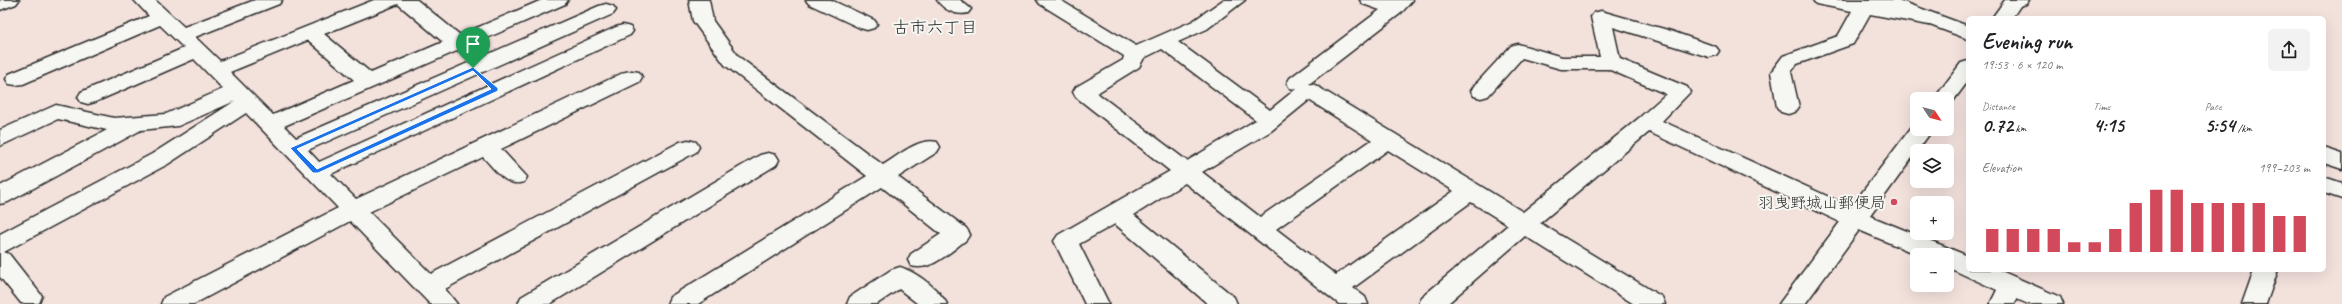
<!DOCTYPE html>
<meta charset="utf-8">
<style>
body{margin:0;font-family:Caveat,"Klee One",sans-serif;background:#f2f2f2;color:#202124;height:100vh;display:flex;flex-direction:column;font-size:15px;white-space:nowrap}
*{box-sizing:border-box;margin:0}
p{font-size:13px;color:#757577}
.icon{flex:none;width:22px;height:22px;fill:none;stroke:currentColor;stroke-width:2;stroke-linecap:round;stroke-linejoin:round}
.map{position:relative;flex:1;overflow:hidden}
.details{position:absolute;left:1966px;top:16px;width:360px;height:256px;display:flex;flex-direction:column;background:#fff;border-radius:6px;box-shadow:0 4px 16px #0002}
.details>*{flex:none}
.needle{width:26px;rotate:126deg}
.tools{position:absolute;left:1910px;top:92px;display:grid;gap:8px}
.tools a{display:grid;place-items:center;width:44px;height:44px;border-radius:6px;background:#fff;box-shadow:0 4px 16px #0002;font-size:20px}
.pin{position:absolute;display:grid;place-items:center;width:34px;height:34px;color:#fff;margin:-41px -17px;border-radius:50% 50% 50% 0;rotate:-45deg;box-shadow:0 0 4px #0007}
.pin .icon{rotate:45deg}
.round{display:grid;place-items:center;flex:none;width:42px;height:42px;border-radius:6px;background:#f2f2f2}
.overview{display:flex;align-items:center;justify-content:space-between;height:68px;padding:0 16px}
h1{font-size:22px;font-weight:800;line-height:30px}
.metrics{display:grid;grid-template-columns:repeat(3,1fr);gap:6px;height:68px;padding:4px 16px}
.metrics div{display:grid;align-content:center}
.metrics b{font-size:20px;font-weight:800}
.metrics small{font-size:11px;font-weight:400}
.metrics p{font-size:11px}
.chart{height:112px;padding:8px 16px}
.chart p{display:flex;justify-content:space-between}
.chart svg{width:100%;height:72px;margin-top:4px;stroke:#d1495b;stroke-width:6}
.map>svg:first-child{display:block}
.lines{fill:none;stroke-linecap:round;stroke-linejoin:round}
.minor-casing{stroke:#2b2b2b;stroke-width:3}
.trunk-casing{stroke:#2b2b2b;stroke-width:3}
.minor{fill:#f6f6f2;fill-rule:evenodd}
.trunk{fill:#f6f6f2;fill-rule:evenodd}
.route{fill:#1a73e8;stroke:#fff;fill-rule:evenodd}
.poi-dot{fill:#d1495b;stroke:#f6f6f2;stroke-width:1.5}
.labels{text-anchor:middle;stroke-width:4;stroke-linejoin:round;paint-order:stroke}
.poi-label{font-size:16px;fill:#2b2b2b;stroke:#f6f6f2;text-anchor:end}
.neighbourhood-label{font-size:17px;fill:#2b2b2b;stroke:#f6f6f2}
</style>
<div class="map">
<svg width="2342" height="304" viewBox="0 0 2342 304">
<rect width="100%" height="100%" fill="#f3e1dc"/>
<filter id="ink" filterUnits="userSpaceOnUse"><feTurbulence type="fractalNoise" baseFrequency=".025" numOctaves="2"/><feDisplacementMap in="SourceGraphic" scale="8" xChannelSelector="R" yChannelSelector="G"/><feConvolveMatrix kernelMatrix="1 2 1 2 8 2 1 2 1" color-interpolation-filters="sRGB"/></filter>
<g filter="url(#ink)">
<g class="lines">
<g class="minor-casing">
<path id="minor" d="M 0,0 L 19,0 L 16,4 L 0,10 Z
M 134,0 L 155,0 L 184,27 L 255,0 L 282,0 L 279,4 L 195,37 L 220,61 L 374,0 L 417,0 L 460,35 L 542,0 L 568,0 L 565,4 L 284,126 L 296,138 L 599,6 L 606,4 L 613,6 L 616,10 L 613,14 L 308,150 L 319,162 L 616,27 L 623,25 L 630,27 L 633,31 L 630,35 L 331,174 L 356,199 L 625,72 L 632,71 L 639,72 L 642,77 L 639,82 L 501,149 L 527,177 L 524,182 C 506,188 495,169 483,157 L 369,212 L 431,274 L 680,142 L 688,140 L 696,142 L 699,147 L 696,152 L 445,289 L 457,304 L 430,304 L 350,221 L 194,304 L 161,304 L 164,297 L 338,208 L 246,113 L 168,164 L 4,252 L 9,254 L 42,296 L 39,303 L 21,303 L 0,277 L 0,234 L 152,154 L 235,101 L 178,126 L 141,130 L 8,202 L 0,204 L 0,186 L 107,130 L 58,119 L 0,146 L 0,130 L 56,105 L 114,118 L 166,114 L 223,89 L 194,59 L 95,102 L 88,104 L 81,102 L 78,97 L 81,92 L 184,48 L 160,25 L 23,84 L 16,85 L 9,84 L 6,79 L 9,74 L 149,16 ZM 398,4 L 443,42 L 371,73 L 324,34 ZM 308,40 L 354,80 L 273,115 L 230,72 Z
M 689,0 L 709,0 L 713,21 L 739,57 L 883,165 C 898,156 919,137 937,142 L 940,147 L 937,152 L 898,177 L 966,228 L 970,234 L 966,240 C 951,251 931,272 911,266 L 908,260 L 911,254 L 941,234 L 882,187 L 698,304 L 667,304 L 670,297 L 867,176 L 725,65 L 693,21 Z
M 806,0 L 831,0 L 874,20 L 877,24 L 874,28 L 867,30 L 860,28 L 809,4 Z
M 937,0 L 960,0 L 971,9 L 968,13 C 956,16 944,10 937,0 Z
M 1037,0 L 1060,0 L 1136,46 L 1193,21 L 1223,0 L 1245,0 L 1207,29 L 1178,42 L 1270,110 L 1296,89 L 1290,88 L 1287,83 L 1290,78 L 1380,10 L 1363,4 L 1360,0 L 1413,0 L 1401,13 L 1309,84 L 1315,85 L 1523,212 L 1639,118 L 1666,94 L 1608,69 L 1561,69 L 1522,58 L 1488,96 L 1481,98 L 1474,96 L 1471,91 L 1474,86 L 1511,46 L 1518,44 L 1562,57 L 1600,57 L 1591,17 L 1594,13 L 1601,11 L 1671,31 L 1716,47 L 1719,51 L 1716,55 L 1709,57 L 1613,27 L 1620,59 L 1687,87 L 1690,92 L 1662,121 L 1851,207 L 1914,124 L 1917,123 L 1917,129 L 1933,129 L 1870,216 L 1968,256 L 1968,270 L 1999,270 L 2060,297 L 2063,304 L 2028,304 L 2017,299 L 2014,304 L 1990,304 L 1997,290 L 1947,267 L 1947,255 L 1918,255 L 1859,230 L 1805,304 L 1779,304 L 1840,222 L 1649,132 L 1540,223 L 1662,297 L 1665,304 L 1634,304 L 1525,236 L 1447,304 L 1419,304 L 1422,297 L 1508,225 L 1471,202 L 1353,288 L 1365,297 L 1368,304 L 1339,304 L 1185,183 L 1134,215 L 1234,297 L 1237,304 L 1208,304 L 1115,224 L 1079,244 L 1109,304 L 1085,304 L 1054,241 L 1058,235 L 1170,171 L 1076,97 L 1073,92 L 1076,87 L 1123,60 L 1124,56 L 1040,4 ZM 1162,49 L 1256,120 L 1187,161 L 1097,93 L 1139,67 L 1144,58 ZM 1309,100 L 1372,140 L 1260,217 L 1202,172 L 1271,131 ZM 1388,150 L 1454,191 L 1336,275 L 1276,229 Z
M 1813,0 L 1888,0 L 1883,5 L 1936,15 L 1939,19 L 1936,23 L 1929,25 L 1870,14 L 1853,44 L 1797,64 L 1791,72 L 1799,107 L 1795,112 L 1788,114 L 1781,112 L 1777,107 L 1771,72 L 1783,56 L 1838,36 L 1852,11 L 1816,4 Z
M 2005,0 L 2029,0 L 2026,4 L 2020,6 L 2012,18 L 1992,18 Z
M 1968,61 L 1968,81 L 1951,104 L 1947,105 L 1947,99 L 1934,99 L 1961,63 Z
M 768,153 L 776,155 L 779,160 L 776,165 L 550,304 L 518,304 L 521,297 L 760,155 Z
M 2324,177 L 2342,183 L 2342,199 L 2324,193 Z
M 900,267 C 916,272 939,289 947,304 L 918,304 L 899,289 L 877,304 L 847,304 L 850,297 L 891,270 Z
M 2254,270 L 2278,270 L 2266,304 L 2242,304 Z"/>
</g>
<g class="trunk-casing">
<path id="trunk" d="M 1870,0 L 1898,0 L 1968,26 L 1968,39 L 1873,4 Z
M 2324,148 L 2342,154 L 2342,169 L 2324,163 Z"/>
</g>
<use href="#minor" class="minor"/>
<use href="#trunk" class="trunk"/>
</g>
</g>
<path class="route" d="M 473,67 L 498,88 L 498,91 L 318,173 L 313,173 L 290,148 ZM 473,71 L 491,89 L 317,169 L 297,149 Z"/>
<circle class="poi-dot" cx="1894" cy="202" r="4"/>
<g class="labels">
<g class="poi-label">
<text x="1886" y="208">羽曳野城山郵便局</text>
</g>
<g class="neighbourhood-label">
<text x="935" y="33">古市六丁目</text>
</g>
</g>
</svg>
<div class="tools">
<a><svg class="needle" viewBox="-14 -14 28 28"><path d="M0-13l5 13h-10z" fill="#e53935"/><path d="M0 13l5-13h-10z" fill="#757577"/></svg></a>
<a><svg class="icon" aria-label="layers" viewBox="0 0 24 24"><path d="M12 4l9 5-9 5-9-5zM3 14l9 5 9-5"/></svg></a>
<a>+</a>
<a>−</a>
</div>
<div class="pin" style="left:473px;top:68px;background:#1e9e55"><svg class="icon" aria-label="arrive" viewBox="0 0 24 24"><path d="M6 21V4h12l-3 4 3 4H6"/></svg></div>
<section class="details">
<div class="overview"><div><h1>Evening run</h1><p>19:53 · 6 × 120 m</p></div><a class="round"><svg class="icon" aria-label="share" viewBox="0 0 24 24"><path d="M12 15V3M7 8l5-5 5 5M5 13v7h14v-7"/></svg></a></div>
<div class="metrics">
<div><p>Distance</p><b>0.72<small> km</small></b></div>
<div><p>Time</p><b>4:15</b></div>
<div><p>Pace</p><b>5:54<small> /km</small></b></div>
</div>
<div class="chart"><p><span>Elevation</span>199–203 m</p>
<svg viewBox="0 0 160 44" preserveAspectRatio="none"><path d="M5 44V30M15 44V30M25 44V30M35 44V30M45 44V38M55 44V38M65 44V30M75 44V14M85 44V6M95 44V6M105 44V14M115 44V14M125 44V14M135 44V14M145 44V22M155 44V22"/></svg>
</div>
</section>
</div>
